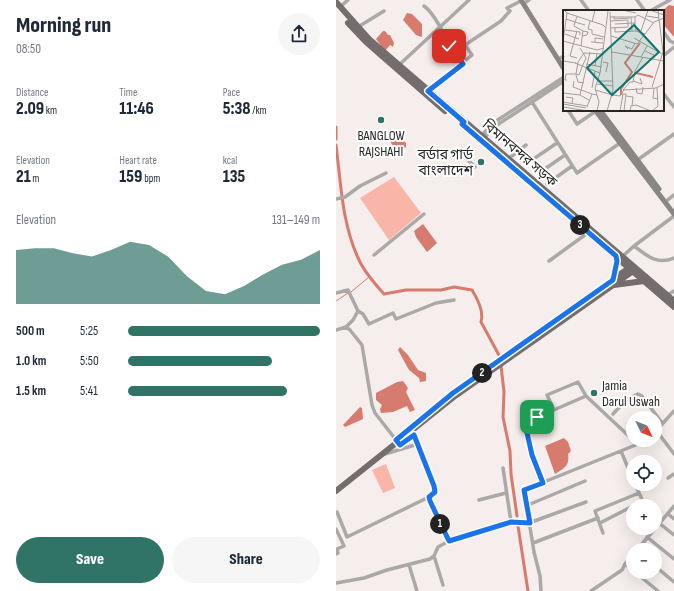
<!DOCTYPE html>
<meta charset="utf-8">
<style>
body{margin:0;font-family:"Sofia Sans Condensed","Noto Sans Bengali",sans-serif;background:#f6f6f7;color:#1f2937;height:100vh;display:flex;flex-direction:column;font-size:15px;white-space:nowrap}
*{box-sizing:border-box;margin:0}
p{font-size:13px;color:#747a83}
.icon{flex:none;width:22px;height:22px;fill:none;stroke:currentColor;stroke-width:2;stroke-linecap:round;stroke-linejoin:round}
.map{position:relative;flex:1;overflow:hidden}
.side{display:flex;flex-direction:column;background:#fff;width:336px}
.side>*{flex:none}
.needle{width:26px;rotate:133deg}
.tools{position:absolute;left:290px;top:411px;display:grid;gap:8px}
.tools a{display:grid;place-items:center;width:36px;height:36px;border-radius:50%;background:#fff;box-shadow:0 4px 16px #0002;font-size:20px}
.pin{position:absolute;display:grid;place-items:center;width:34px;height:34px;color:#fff;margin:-17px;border-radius:8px;box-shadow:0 2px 6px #0006}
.km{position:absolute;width:20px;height:20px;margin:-10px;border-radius:50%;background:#222;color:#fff;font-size:11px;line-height:20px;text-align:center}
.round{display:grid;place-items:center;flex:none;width:42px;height:42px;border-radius:21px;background:#f6f6f7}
.headline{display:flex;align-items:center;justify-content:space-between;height:68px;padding:0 16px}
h1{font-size:22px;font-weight:800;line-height:30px}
.figures{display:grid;grid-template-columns:repeat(3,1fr);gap:6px;height:68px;padding:4px 16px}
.figures div{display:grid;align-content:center}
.figures b{font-size:17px;font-weight:800}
.figures small{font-size:11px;font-weight:400}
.figures p{font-size:11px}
.chart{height:112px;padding:8px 16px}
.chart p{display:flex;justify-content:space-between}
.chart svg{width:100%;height:72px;margin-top:4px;fill:#307468;opacity:.7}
.action{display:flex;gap:8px;margin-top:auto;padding:8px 16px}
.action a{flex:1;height:46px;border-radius:24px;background:#307468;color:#fff;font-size:16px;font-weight:800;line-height:46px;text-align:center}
.action a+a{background:#f6f6f7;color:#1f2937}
ul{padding:0 16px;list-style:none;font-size:13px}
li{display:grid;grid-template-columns:64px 48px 1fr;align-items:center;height:30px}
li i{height:10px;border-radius:5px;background:#307468}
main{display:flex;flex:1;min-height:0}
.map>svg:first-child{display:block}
.green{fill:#fab5a9}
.water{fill:#d67b6d}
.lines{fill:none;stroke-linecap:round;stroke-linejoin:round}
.stream{stroke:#d67b6d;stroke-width:1}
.canal{stroke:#d67b6d;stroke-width:3}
.minor{stroke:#aba8a8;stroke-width:3.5}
.secondary{stroke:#8a8685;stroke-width:5}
.primary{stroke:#736e6d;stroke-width:6}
.route-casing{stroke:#fff;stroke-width:8}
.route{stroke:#1a73e8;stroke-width:5}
.poi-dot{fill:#307468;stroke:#fff;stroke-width:1.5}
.labels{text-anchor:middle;stroke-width:4;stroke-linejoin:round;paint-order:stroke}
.poi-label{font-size:14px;fill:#282525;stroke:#fff}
.street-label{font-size:14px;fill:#282525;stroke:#fff}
.inset-river{fill:none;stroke:#d67b6d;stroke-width:2}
.inset-road{fill:none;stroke:#a39e9c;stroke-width:1}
.view{fill:#0f766e;fill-opacity:0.15;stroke:#0f766e;stroke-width:2}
.inset-edge{fill:none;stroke:#282525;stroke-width:2}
</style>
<main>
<section class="side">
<div class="headline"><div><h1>Morning run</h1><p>08:50</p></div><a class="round"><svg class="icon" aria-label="share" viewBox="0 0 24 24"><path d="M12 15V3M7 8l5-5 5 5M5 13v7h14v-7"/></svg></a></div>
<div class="figures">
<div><p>Distance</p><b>2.09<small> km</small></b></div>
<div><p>Time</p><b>11:46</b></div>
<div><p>Pace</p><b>5:38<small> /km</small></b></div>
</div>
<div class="figures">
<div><p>Elevation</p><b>21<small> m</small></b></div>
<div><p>Heart rate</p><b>159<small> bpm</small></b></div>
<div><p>kcal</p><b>135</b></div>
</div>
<div class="chart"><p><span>Elevation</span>131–149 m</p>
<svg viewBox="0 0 160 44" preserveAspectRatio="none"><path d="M0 44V11L10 10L20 10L30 13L40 15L50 11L60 6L70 8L80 15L90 27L100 36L110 38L120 33L130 26L140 20L150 17L160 11V44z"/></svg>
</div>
<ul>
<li><b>500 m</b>5:25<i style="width:100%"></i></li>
<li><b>1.0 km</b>5:50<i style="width:75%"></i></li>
<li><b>1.5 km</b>5:41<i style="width:83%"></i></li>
</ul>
<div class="action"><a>Save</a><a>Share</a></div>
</section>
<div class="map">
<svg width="338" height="591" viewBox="0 0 338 591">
<rect width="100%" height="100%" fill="#f5eeec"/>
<path class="green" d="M 58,177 L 85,213 L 53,240 L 24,198 Z
M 50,464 L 59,488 L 47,493 L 36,470 Z"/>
<path class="water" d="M 333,5 L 338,6 L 338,37 L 327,24 L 327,11 L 326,11 Z
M 71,13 L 76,14 L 86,24 L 86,37 L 80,35 L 67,20 Z
M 47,31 L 49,31 L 52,35 L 54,35 L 58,43 L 57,47 L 54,45 L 49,51 L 40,39 Z
M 58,131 L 70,143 L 70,147 L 64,152 L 58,147 L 50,136 Z
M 87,224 L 101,243 L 91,252 L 80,237 L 78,231 Z
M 64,347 L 72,355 L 82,370 L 90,373 L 90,381 L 84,382 L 83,378 L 73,370 L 62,350 Z
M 67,381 L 72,388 L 70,392 L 79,410 L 74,412 L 71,406 L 57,412 L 45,413 L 44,409 L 46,405 L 40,400 L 40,393 L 61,382 Z
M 24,407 L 26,408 L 27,419 L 9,427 L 7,425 Z
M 228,438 L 232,442 L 235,451 L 232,454 C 234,466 228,468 219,474 L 209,446 Z"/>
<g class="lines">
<path class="stream" d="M 15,292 L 33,277
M 0,301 L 12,293"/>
<path class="canal" d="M 0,127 L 0,139
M 0,145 C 5,184 6,226 24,262 C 30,274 39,284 48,294 L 70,290 L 105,290 L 118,287 L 136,290 C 141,298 148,312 145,322 L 164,357 L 168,392 L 167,417 L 174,451 L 175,474 L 181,516
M 182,526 L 192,591"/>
<path class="minor" d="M 245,0 L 253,11
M 301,0 L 309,11
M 190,2 L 193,0
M 88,6 C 98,13 109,35 113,46 C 116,52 122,58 127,64
M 4,7 L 12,0
M 314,11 L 334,0
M 22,27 L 48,11
M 327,31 L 334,41 L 338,43
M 327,56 L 338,47
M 224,58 L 228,56
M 63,65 L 133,0
M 92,91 L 136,55 L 129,45 L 165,21 L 174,11 L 171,8 L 185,1
M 327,93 L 338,107
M 196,102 L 241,173 L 284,143
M 232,110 L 241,124 L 260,111
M 145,136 L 157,123 L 228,77
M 148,138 L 158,127 L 228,81
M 128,156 L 139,167
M 172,159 L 190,145
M 196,160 L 221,143
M 300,161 L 338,134
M 206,171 L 229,155
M 211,184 L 236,166
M 0,199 L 9,197 L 24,186 L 50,173
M 329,202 L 338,195
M 298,246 L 338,216
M 38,255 L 88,214
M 287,256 L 298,246 C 311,256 321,265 338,258
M 213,261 L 253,232
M 0,293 L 12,290 L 22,311 L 17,320 L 10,327 L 14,330 L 26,345 L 36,405 L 39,413 L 64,445 L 78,435
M 331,295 L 338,291
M 22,311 L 27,314 L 33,324 L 57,313 L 60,319 L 100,303 L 118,300
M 0,330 L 10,327
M 250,396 L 297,440
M 277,414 L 290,400 L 302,394 L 306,396 L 326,423
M 320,430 L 338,454
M 320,431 L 338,411
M 78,434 L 98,486 L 99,492 L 93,497 L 94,501 L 113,541
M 285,451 L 297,480
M 49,454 L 82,444
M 167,468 L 175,522
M 332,478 L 338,474
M 207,483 L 196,455 L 190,422 L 250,396 L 242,382 L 211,395 L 218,410
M 299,484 L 309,506
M 143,500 L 170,493
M 192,505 L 249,481
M 1,512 L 11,537 L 93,497
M 332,514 L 338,519
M 264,523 L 295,507
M 323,523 L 338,535
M 0,529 L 8,546 L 1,549 L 2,553 L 0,554
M 267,533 L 259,511 L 303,493
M 311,537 L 338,559
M 197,543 L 262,518
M 301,550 L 338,506
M 297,554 L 289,564 L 297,570
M 98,556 L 107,585
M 73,565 L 81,591
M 319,566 L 338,582
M 299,572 L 322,591
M 0,583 L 28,578 L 51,570 L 94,559 L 98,556 L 102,547 L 113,541 L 175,522 L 193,523 L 250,502
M 205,591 L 204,576 L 198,552 L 188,490 L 312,440
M 255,591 L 286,570 L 289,564"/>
<path class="secondary" d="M 185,0 L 228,69
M 259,110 L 338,214
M 264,110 L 323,189"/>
<path class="primary" d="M 0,2 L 33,39 L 63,65 L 338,301
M 12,23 L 30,42 L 109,111
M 220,205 L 338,307
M 277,280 L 281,261 L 279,256
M 272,283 L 293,268
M 278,285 L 308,281
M 0,491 L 119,396 L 297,271"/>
</g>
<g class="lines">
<g class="route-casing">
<path id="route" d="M 113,46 L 127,64 L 92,91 L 128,122 L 126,124 L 280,256 L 281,261 L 277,280 L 117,393 L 60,440 L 64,445 L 78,435 L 98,486 L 99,492 L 93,497 L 94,501 L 113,541 L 175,522 L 194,523 L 188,490 L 207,483 L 196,455 L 189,424 L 190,422 L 201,417"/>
</g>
<use href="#route" class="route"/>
</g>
<g class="poi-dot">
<circle cx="45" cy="120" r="4"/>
<circle cx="145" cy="162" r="4"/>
<circle cx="258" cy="393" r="4"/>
</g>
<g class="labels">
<g class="poi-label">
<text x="45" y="140">BANGLOW<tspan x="45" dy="16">RAJSHAHI</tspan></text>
<text x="137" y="159" text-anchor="end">বর্ডার গার্ড<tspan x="137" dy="16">বাংলাদেশ</tspan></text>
<text x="266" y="390" text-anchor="start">Jamia<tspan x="266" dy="16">Darul Uswah</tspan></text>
</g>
<g class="street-label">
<text transform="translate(184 153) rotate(41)" y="5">বিমানবন্দর সড়ক</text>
</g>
</g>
<g transform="translate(227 10)">
<rect width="101" height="101" fill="#f5eeec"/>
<path class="inset-river" d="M 73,63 L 90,67M 58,85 L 58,79 L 69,62 L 62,53 L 77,33"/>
<path class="inset-road" d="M 59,0 L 73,3M 87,0 L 101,5M 95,0 L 101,50M 4,3 L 40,15 L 43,18M 51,6 L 51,9 L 67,8M 84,6 L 96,8M 14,7 L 12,12 L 22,15M 47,7 L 72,7 L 72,13 L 52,14M 68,7 L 69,21M 72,7 L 75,5 L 91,13M 3,9 L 12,12 L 11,16 L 20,21 L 18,36M 27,11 L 25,19 L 29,20 L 29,24 L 41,27M 47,11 L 65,10 L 65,17 L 48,18M 29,12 L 32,0M 52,17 L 52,22 L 73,21 L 72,13M 2,20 L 17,22 L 17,25M 78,21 L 85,0M 2,24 L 16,29M 82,24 L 91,12 L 101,8M 19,26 L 24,25 L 25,22 L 20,21M 48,26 L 74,34 L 82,24 L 73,21M 71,28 L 99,44M 0,31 L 34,40 L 41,38M 0,31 L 4,3 L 1,0M 28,32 L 40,33M 32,32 L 32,28 L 40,29M 17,38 L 23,48 L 19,57M 65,39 L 62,36 L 69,39 L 72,33M 82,41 L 91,45 L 90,47M 49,42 L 101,51M 1,46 L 0,51 L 13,53M 78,47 L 84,36M 14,48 L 7,46 L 14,21M 40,52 L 45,53 L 43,62M 12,53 L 37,63M 23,54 L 39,57M 32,56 L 34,43M 19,57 L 16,65 L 13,64 L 15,52 L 21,43 L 41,44M 13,65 L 15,72 L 21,73M 4,70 L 2,70 L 3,64 L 13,64M 11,71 L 10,77 L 29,84M 36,71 L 50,71M 70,71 L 79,74 L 77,68M 34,74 L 50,76M 89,77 L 100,42M 29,78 L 32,61M 73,78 L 74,83 L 79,84 L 80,77M 91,78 L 90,88 L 95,89M 32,80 L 50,85M 60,80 L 67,72 L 70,72 L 72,61 L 80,47M 0,83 L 17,85 L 26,90M 59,84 L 63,84 L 61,101M 17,85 L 27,42M 50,85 L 57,86 L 61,80 L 93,78 L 101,74M 63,86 L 70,87 L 69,96M 3,87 L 10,88 L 9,93M 0,92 L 24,96M 0,94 L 23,98M 0,97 L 25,101M 24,97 L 29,84 L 34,85M 34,101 L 36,92 L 32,78 L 37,63 L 45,1M 44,101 L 50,80 L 47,2M 57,101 L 60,84M 67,101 L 68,96 L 73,95 L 88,101M 89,101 L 95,96 L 94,78"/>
<path class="view" d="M 71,15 L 96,42 L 49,85 L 24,58 Z"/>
<rect width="101" height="101" class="inset-edge"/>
</g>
</svg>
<div class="tools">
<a><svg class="needle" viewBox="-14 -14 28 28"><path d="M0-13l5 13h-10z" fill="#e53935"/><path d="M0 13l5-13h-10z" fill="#747a83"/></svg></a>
<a><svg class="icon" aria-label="locate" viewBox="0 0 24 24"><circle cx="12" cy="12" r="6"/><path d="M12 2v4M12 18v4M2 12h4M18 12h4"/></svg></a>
<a>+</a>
<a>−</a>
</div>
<div class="pin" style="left:201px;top:417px;background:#1e9e55"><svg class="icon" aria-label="arrive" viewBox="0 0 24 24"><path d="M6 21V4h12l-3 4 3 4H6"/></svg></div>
<div class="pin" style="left:113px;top:46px;background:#d93025"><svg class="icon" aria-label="check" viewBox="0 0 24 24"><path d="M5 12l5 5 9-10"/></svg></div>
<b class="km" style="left:104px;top:524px">1</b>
<b class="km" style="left:146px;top:373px">2</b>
<b class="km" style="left:244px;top:225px">3</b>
</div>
</main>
